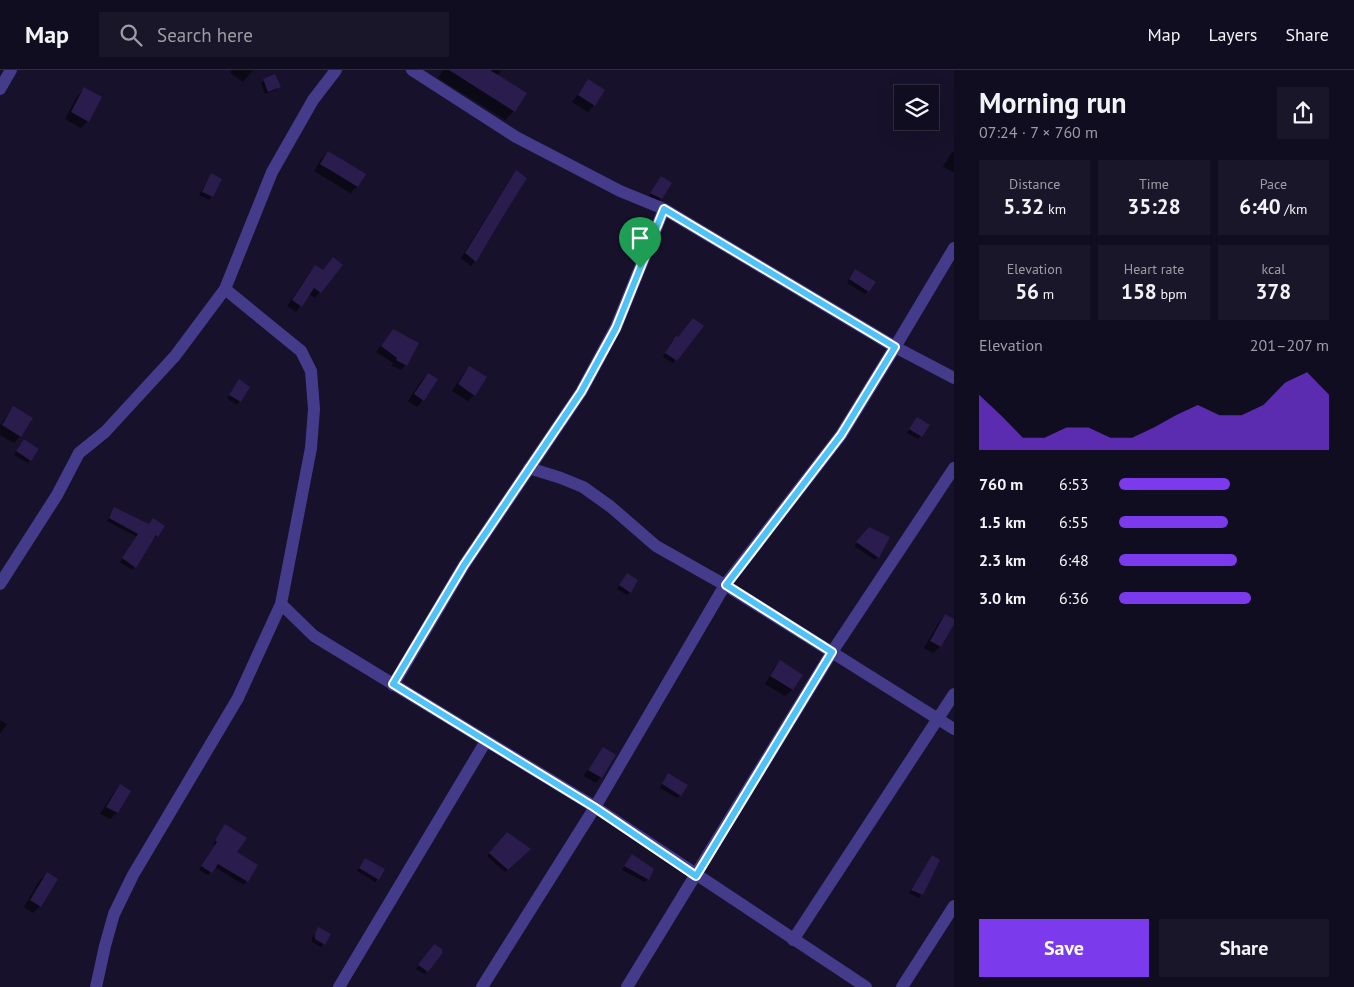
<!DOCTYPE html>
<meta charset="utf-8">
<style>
body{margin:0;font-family:"PT Sans",sans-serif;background:#1a1629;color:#f1f3f6;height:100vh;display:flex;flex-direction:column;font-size:19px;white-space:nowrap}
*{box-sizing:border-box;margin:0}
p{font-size:16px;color:#9c9ca5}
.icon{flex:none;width:28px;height:28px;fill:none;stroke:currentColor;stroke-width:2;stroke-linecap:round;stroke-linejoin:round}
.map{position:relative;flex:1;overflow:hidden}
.drawer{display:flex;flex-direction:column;background:#110d20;width:400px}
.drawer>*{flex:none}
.buttons{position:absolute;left:894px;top:15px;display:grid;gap:10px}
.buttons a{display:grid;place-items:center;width:45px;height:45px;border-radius:0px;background:#110d20;box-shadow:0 5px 20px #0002,0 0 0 1px #302d3e;font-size:25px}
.pin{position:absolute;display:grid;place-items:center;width:42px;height:42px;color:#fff;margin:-51px -21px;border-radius:50% 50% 50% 0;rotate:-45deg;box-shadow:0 0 5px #0007}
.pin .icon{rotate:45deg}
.round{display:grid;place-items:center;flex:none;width:52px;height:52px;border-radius:0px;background:#1a1629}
.overview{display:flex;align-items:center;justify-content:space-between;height:85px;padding:0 25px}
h1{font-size:28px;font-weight:700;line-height:38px}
.metrics{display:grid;grid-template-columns:repeat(3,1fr);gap:8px;height:85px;padding:5px 25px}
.metrics div{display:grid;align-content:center;border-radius:0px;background:#1a1629;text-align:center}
.metrics b{font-size:21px;font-weight:700}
.metrics small{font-size:14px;font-weight:400}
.metrics p{font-size:14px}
.chart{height:140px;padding:10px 25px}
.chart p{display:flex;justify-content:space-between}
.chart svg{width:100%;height:90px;margin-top:5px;fill:#7c3aed;opacity:.7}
.action{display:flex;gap:10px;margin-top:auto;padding:10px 25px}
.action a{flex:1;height:58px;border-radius:0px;background:#7c3aed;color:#fff;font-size:20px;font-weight:700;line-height:58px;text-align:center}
.action a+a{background:#1a1629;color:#f1f3f6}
ul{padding:0 25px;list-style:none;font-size:16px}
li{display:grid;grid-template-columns:80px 60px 1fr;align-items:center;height:38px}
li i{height:12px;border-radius:6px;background:#7c3aed}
header{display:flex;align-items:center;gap:30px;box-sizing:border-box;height:70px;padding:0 25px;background:#110d20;border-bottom:1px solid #302d3e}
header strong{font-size:24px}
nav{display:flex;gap:28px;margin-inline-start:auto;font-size:18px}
.search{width:350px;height:45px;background:#1a1629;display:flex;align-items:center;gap:12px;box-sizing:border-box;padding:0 18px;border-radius:0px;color:#9c9ca5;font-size:19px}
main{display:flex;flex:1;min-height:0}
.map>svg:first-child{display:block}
.shadow{fill:#0007}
.building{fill:#2a1c4c}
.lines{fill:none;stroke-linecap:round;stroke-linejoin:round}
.minor{stroke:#443b8a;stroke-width:12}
.route-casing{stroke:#fff;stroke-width:10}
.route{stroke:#4fc3f7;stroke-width:6}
</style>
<header>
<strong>Map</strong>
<div class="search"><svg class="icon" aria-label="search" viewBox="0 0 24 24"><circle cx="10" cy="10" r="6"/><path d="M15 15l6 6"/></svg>Search here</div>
<nav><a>Map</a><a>Layers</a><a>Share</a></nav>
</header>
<main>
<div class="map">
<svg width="954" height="917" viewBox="0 0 954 917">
<rect width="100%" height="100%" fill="#17112b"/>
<path class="shadow" d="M 232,0 L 253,0 L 243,12 L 230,3 Z
M 443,0 L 501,0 L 497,6 L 514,41 L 505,50 L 438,8 Z
M 264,10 L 279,17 L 276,20 L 265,24 L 261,13 Z
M 585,15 L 594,35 L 588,42 L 572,32 Z
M 84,19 L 100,27 L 88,51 L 81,58 L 65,49 L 78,25 Z
M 328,82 L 364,105 L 357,117 L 350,123 L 314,101 L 321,89 Z
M 952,82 L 954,83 L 954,102 L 943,97 Z
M 516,102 L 475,191 L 471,196 L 461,188 L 512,106 Z
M 211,105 L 221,110 L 209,130 L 199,125 Z
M 658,111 L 671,114 L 658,132 L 648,127 Z
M 315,196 L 320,222 L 315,228 L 309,224 L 296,242 L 287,236 L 310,202 Z
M 852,203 L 868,221 L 865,224 L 847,213 Z
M 393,260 L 406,295 L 401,300 L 392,296 L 393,293 L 376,282 Z
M 673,270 L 676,290 L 673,293 L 663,287 Z
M 469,297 L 474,325 L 468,331 L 452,321 L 463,304 Z
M 428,304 L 423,330 L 417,337 L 408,331 L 421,311 Z
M 239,311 L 249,317 L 237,335 L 227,328 Z
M 13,338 L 20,366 L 14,373 L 0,365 L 0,356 L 7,345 Z
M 914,352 L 921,366 L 918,369 L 907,363 Z
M 21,374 L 30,390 L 28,393 L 14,385 Z
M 115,438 L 148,455 L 153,449 L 157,466 L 154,469 L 152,468 L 132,500 L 120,492 L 137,467 L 107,451 Z
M 870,459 L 888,467 L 875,490 L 854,476 Z
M 627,504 L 630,522 L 627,525 L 617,519 Z
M 945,545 L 954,552 L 940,577 L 933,583 L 924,578 L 939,552 Z
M 781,592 L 801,605 L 792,620 L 785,626 L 765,614 L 774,598 Z
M 0,650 L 7,654 L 0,664 Z
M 603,679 L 601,707 L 596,713 L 583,706 Z
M 666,708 L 680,725 L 677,728 L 660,718 Z
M 120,716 L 130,721 L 117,743 L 110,749 L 100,744 L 114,722 Z
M 225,755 L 235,782 L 257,795 L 244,815 L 215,797 L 208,805 L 199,800 L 215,775 L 213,774 Z
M 507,763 L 529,780 L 505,802 L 487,786 Z
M 365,789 L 378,809 L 375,812 L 357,801 Z
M 629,789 L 648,809 L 645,812 L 622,800 Z
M 929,790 L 938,790 L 919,828 L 909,823 Z
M 47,804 L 40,836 L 33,843 L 24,837 L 40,810 Z
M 319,859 L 324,874 L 321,877 L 312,872 L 312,868 Z
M 432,878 L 427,901 L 424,904 L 416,899 Z"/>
<path class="building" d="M 449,0 L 490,0 L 527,23 L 515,42 Z
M 275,4 L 281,17 L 268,22 L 263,9 Z
M 588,9 L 605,20 L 595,36 L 578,25 Z
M 84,17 L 102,27 L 89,52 L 71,42 Z
M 328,81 L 366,104 L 358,117 L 320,94 Z
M 516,100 L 527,108 L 502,148 L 476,192 L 465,183 Z
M 211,103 L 222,109 L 213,127 L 202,122 Z
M 661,106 L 672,113 L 662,129 L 650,123 Z
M 333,187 L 343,195 L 321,223 L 314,218 L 302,237 L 292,230 L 315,195 L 323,200 Z
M 855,199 L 876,212 L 869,222 L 849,209 Z
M 693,248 L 704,256 L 677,291 L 665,283 L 676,266 L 678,267 Z
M 393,259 L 419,273 L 407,296 L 396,290 L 397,288 L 381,276 Z
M 469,296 L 487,307 L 475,326 L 458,314 Z
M 428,303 L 438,309 L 424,331 L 414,324 Z
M 239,309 L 250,317 L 241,332 L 229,325 Z
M 13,336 L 33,348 L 21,367 L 2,355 Z
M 917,347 L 930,355 L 922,367 L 909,359 Z
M 24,369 L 39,379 L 31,391 L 16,381 Z
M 114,437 L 149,454 L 153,448 L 165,456 L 158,467 L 156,465 L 136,498 L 122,488 L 138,464 L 109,448 Z
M 869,457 L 890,467 L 879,488 L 856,472 Z
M 627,503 L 638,510 L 631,523 L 619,515 Z
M 945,544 L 954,549 L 954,554 L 941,577 L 930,571 Z
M 780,590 L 803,605 L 793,620 L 770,606 Z
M 603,677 L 616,685 L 602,708 L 588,700 Z
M 668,703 L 688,715 L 681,726 L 662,714 Z
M 120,714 L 131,721 L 118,743 L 106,737 Z
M 225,754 L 247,768 L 237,782 L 258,795 L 248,812 L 218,794 L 212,803 L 201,796 L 217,772 L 215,770 Z
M 507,762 L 531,779 L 508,800 L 489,783 Z
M 632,784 L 654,799 L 649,810 L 624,796 Z
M 932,785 L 940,790 L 923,825 L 911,820 Z
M 365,788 L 385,799 L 379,810 L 359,798 Z
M 47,802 L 58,809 L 41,837 L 30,830 Z
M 318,857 L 331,864 L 325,875 L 315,869 L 315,864 Z
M 434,874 L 442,879 L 442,884 L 428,902 L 418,895 Z"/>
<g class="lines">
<path class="minor" d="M 412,0 L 516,67 L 620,121 L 664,139 L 895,277 L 954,308
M 0,19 L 11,0
M 529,398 L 561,408 L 583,417 L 611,437 L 656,476 L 725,515 L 954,659
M 0,514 L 57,425 L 79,383 L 105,362 L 175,286 L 225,219 L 272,102 L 313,30 L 336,0
M 281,534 L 314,566 L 595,737 L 866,917
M 393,615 L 464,495 L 581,322 L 616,257 L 664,139
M 793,870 L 954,624
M 96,917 L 105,876 L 114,844 L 133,805 L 238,628 L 281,534 L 311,378 L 314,339 L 311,301 L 301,281 L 225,219
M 339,917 L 486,671
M 482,917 L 595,737 L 725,515 L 841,365 L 895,277 L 954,178
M 627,917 L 832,582 L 954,398
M 902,917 L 954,836"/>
</g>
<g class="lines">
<g class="route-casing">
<path id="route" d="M 664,139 L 895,277 L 841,365 L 726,515 L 832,582 L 696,806 L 594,737 L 393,614 L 464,495 L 581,322 L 616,258 Z"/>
</g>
<use href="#route" class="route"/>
</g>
</svg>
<div class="buttons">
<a><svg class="icon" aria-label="layers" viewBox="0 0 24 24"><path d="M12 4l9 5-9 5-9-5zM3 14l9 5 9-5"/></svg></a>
</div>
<div class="pin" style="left:640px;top:198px;background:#1e9e55"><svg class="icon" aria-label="arrive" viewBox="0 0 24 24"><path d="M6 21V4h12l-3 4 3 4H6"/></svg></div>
</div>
<section class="drawer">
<div class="overview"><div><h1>Morning run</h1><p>07:24 · 7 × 760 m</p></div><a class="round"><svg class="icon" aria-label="share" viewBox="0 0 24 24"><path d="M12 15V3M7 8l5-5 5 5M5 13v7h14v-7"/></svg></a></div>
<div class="metrics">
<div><p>Distance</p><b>5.32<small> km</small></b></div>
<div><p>Time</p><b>35:28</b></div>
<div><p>Pace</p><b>6:40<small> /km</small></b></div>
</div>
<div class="metrics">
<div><p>Elevation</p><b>56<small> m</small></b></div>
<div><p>Heart rate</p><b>158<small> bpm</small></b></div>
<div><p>kcal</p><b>378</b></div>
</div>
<div class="chart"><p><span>Elevation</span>201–207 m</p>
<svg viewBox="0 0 160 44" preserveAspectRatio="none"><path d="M0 44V17L10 27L20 38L30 38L40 33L50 33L60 38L70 38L80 33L90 27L100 22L110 27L120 27L130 22L140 11L150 6L160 17V44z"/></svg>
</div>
<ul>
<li><b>760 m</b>6:53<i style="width:53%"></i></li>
<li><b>1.5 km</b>6:55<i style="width:52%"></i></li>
<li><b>2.3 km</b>6:48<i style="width:56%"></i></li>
<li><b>3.0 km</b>6:36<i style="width:63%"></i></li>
</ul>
<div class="action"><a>Save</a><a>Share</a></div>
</section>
</main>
